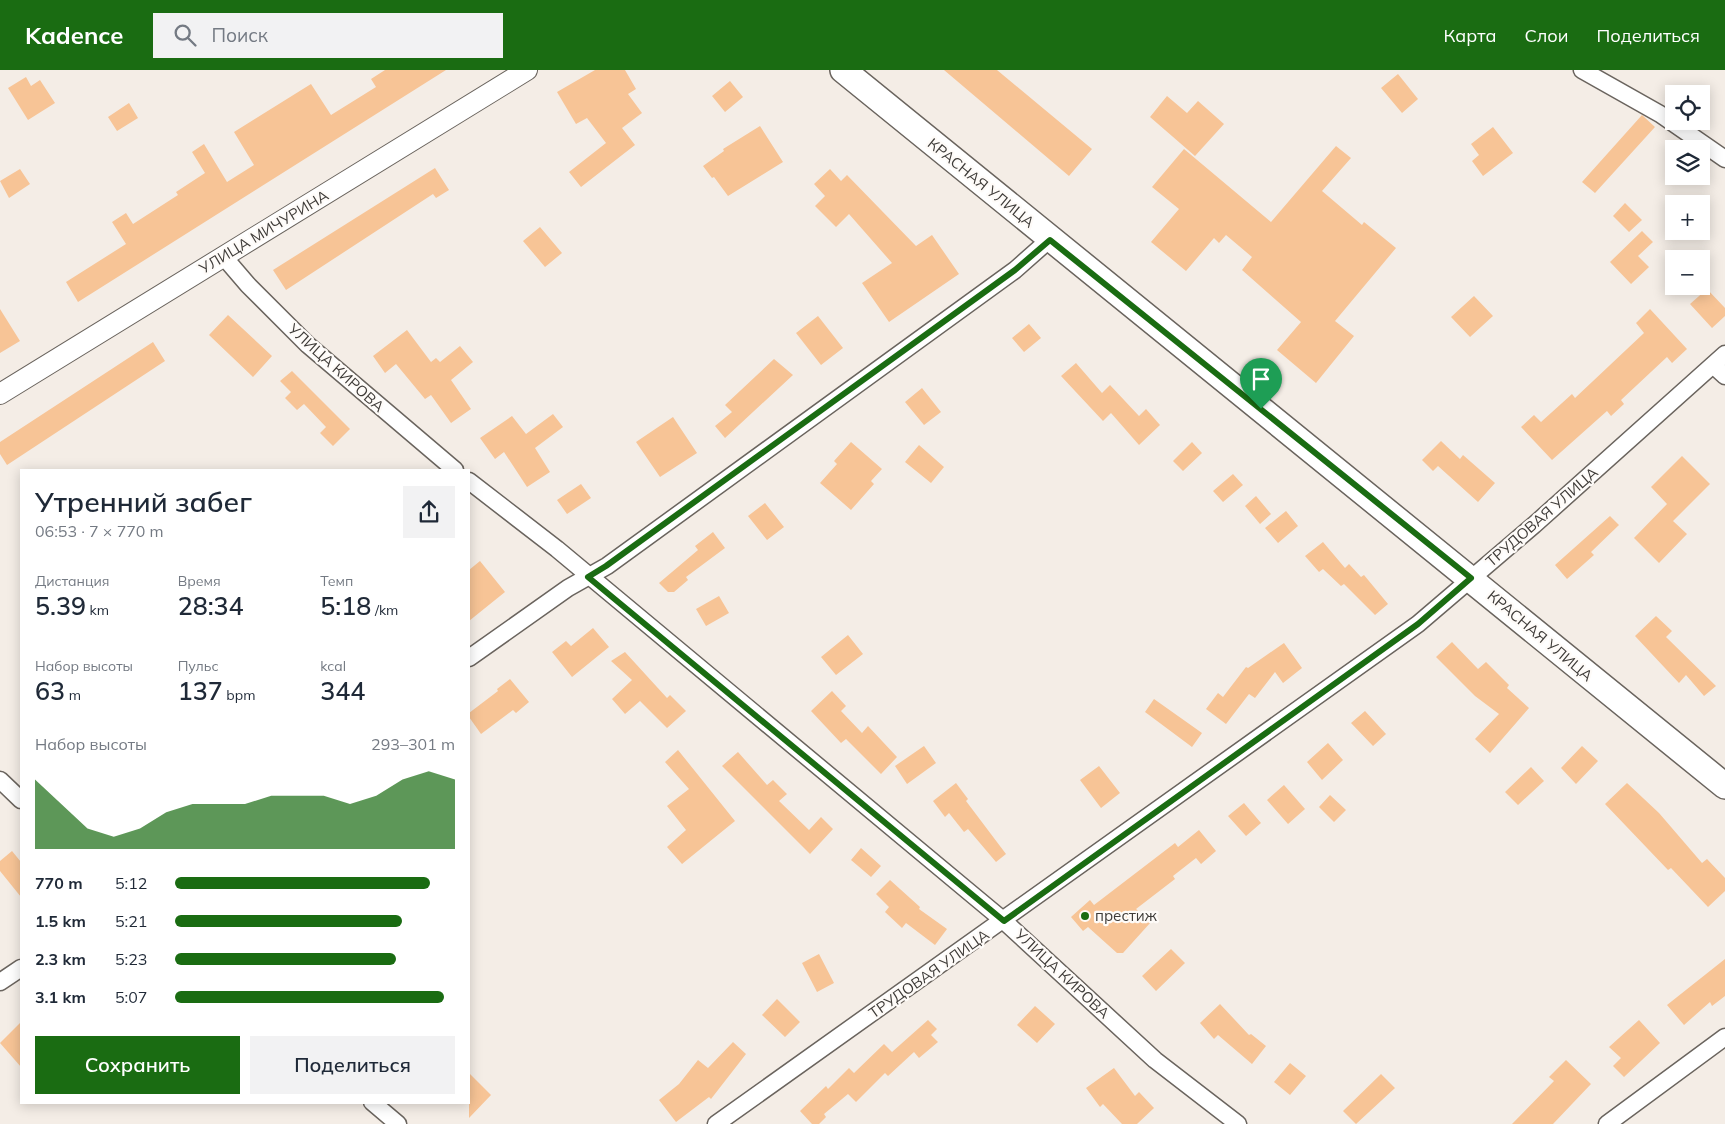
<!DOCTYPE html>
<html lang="ru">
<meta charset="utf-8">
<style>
body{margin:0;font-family:Mulish,sans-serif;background:#f2f2f3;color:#1f2937;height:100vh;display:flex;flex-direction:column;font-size:19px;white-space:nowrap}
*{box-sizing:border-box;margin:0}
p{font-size:16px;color:#747a83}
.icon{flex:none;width:28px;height:28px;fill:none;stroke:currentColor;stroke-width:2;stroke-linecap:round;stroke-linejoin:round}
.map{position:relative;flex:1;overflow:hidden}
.sheet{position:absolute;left:20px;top:399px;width:450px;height:635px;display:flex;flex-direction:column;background:#fff;border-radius:0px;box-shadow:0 2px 12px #0003}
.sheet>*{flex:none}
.buttons{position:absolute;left:1665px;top:15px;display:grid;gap:10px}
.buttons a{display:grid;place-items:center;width:45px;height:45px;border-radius:0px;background:#fff;box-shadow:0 2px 12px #0003;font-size:25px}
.pin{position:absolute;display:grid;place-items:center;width:42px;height:42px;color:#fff;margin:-51px -21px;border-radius:50% 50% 50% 0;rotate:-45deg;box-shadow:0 0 5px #0007}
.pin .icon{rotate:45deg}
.round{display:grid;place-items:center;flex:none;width:52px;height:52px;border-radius:0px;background:#f2f2f3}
.head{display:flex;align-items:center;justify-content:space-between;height:85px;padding:0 15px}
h1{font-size:28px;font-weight:600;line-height:38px}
.stats{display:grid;grid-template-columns:repeat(3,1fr);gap:8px;height:85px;padding:5px 15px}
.stats div{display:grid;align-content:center}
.stats b{font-size:25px;font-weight:600}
.stats small{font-size:14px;font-weight:400}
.stats p{font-size:14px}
.chart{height:140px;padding:10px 15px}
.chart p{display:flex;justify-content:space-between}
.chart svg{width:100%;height:90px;margin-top:5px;fill:#1a6c12;opacity:.7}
.action{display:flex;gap:10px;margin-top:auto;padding:10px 15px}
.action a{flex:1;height:58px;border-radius:0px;background:#1a6c12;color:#fff;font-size:20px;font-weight:600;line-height:58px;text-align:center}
.action a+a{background:#f2f2f3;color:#1f2937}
ul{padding:0 15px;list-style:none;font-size:16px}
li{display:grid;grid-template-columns:80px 60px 1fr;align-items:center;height:38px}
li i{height:12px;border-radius:6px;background:#1a6c12}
header{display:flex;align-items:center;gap:30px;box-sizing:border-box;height:70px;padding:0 25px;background:#1a6c12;color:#fff}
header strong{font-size:24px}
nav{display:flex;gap:28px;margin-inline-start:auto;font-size:18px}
.search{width:350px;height:45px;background:#f2f2f3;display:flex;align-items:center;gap:12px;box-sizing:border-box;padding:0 18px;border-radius:0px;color:#747a83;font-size:19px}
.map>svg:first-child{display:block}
.building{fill:#f7c496}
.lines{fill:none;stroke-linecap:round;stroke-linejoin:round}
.minor-casing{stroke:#6a645e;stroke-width:19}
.tertiary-casing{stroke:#6a645e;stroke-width:22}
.primary-casing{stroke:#6a645e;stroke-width:28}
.minor{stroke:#fff;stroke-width:16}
.tertiary{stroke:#fff;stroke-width:20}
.primary{stroke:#fff;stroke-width:25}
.route-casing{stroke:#fff;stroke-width:10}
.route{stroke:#1a6c12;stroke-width:6}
.poi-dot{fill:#1a6c12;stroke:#fefbf8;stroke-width:2}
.labels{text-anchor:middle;stroke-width:4.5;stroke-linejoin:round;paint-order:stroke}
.street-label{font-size:15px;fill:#3e3b38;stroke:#fefbf8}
.poi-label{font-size:15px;fill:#3e3b38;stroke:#fefbf8;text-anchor:start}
</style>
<header>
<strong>Kadence</strong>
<div class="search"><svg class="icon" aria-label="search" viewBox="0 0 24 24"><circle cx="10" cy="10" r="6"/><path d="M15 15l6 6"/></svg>Поиск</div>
<nav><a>Карта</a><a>Слои</a><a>Поделиться</a></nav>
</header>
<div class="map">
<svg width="1725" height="1054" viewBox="0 0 1725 1054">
<rect width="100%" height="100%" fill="#f4ede6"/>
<path class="building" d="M 385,0 L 446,0 L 78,232 L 66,212 L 126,174 L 112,152 L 126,143 L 133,154 L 178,125 L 176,122 L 205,103 L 192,82 L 204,74 L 227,112 L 254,95 L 234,62 L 311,14 L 331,45 L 376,17 L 371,9 Z
M 595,0 L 625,0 L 636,19 L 628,24 L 642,43 L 622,58 L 635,75 L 581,117 L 569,102 L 606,73 L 587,48 L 576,54 L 557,22 Z
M 944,0 L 997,0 L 1092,79 L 1069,106 Z
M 1398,4 L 1418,29 L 1402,43 L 1381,18 Z
M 26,7 L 31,16 L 40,10 L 55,33 L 28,50 L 8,18 Z
M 730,11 L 743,27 L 725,42 L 712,26 Z
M 1167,26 L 1187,43 L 1198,31 L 1224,54 L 1195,86 L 1150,47 Z
M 129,33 L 138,48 L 117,61 L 108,47 Z
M 1642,45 L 1655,57 L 1595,123 L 1582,112 Z
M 760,56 L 783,92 L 728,126 L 714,107 L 712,108 L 703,96 L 724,81 L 723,79 Z
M 1493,57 L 1513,83 L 1483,106 L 1472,91 L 1479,85 L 1471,74 Z
M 1336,76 L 1351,88 L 1322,121 L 1362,155 L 1364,152 L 1396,178 L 1335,251 L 1354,266 L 1316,313 L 1277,280 L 1301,252 L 1242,200 L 1252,187 L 1226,165 L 1219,173 L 1214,168 L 1186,201 L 1151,172 L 1179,139 L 1152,117 L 1184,79 L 1271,152 Z
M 435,98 L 449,120 L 436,128 L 433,124 L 286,220 L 273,200 Z
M 20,99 L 30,114 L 9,128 L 0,111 Z
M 830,99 L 841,111 L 847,105 L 916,176 L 932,165 L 959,204 L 889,252 L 862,213 L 892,193 L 849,144 L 836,157 L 815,136 L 825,126 L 814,114 Z
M 1625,133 L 1642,150 L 1629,162 L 1613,146 Z
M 540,157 L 562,183 L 545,197 L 523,171 Z
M 1642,161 L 1653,172 L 1638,186 L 1649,197 L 1631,214 L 1610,192 Z
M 1707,219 L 1725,238 L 1725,246 L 1712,258 L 1690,234 Z
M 1474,226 L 1493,246 L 1470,267 L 1451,247 Z
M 0,239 L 20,271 L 0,283 Z
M 1650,239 L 1687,279 L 1672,293 L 1667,287 L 1621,330 L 1624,334 L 1611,346 L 1607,341 L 1552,390 L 1521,357 L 1534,345 L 1541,352 L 1572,324 L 1575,328 L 1644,263 L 1636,253 Z
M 228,245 L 272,286 L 253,307 L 209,265 Z
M 818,246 L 843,278 L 821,295 L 796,263 Z
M 1029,254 L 1041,268 L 1024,282 L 1012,268 Z
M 407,260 L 431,292 L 436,288 L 440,292 L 460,276 L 473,292 L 451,310 L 471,339 L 451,353 L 431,325 L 425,329 L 396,294 L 385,303 L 373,286 Z
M 153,272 L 165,291 L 7,395 L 0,384 L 0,372 Z
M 774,289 L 793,305 L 725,368 L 715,356 L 732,342 L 725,335 Z
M 1076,293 L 1102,323 L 1110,315 L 1139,346 L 1146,339 L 1160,355 L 1139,375 L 1111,343 L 1103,351 L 1061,306 Z
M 292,301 L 350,359 L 333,376 L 320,363 L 326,357 L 304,334 L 297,340 L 285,328 L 291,322 L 280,311 Z
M 922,318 L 941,342 L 924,355 L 905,332 Z
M 553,344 L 563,357 L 535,378 L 550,402 L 527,417 L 504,382 L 495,389 L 480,368 L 512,346 L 526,364 Z
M 673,347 L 697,383 L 660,407 L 636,372 Z
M 1441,371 L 1460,389 L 1463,385 L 1495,413 L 1478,432 L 1438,396 L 1433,401 L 1422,390 Z
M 851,372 L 882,399 L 871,411 L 874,414 L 851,440 L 820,413 L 837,394 L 834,391 Z
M 1192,372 L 1202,383 L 1183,401 L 1173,391 Z
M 919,375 L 944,397 L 931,413 L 905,392 Z
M 1682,386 L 1710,414 L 1673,451 L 1687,464 L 1659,493 L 1634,468 L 1667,434 L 1651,417 Z
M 1233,404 L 1243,415 L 1223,432 L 1213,421 Z
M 581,414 L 591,428 L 567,444 L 557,430 Z
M 1256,426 L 1271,444 L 1260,454 L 1245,436 Z
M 765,433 L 784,457 L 767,470 L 748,446 Z
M 1286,441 L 1298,456 L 1278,473 L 1265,458 Z
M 1610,446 L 1619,455 L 1591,482 L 1594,485 L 1567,509 L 1555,495 Z
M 713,462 L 725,478 L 686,507 L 688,510 L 674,522 L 668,522 L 659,513 L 698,480 L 695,476 Z
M 1323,472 L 1345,498 L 1349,494 L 1361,507 L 1364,505 L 1388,534 L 1375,545 L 1344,514 L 1341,516 L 1323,499 L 1319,502 L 1305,486 Z
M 480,491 L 505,522 L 469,551 L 469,500 Z
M 719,526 L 729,543 L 706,556 L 696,539 Z
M 1656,546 L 1672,561 L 1666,567 L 1716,616 L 1704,626 L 1686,605 L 1679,613 L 1635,566 Z
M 593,558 L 609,577 L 572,607 L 552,582 L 566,571 L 571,576 Z
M 848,565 L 863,584 L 836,605 L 821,587 Z
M 1452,572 L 1478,599 L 1486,592 L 1509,615 L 1507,618 L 1529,638 L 1490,683 L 1475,669 L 1499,644 L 1475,626 L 1436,587 Z
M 1284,573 L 1302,598 L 1283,613 L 1275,602 L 1255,628 L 1249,624 L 1226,654 L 1206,639 L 1218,623 L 1223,627 L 1246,597 L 1248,598 Z
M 625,582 L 667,628 L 670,625 L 686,641 L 667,658 L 640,631 L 625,644 L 612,629 L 632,610 L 611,591 Z
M 510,609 L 529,632 L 516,643 L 513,640 L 481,664 L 469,647 L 469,643 L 498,621 L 497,619 Z
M 832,621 L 846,636 L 841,641 L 862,663 L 868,656 L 897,687 L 881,704 L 846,669 L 841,673 L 811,641 Z
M 1154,629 L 1202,663 L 1192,677 L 1145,642 Z
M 1365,641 L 1386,664 L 1373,676 L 1351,653 Z
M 1328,673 L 1343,690 L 1322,710 L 1307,692 Z
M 924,676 L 936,693 L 907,714 L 895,696 Z
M 1582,676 L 1598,691 L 1576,714 L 1561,698 Z
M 678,680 L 735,751 L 682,794 L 667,777 L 686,760 L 667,736 L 689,719 L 665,692 Z
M 738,682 L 767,715 L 773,710 L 787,724 L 779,731 L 809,760 L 821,747 L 833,759 L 810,784 L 722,696 Z
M 1099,696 L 1120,723 L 1101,738 L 1080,710 Z
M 1531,697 L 1544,711 L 1518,735 L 1505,722 Z
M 956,713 L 968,729 L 966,731 L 1006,784 L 996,792 L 968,759 L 964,762 L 949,743 L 945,747 L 933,731 Z
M 1627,713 L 1659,743 L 1702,793 L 1707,789 L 1725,808 L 1725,821 L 1708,837 L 1671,798 L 1668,800 L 1605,734 Z
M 1284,715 L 1305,739 L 1288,754 L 1267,730 Z
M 1330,725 L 1346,740 L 1334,752 L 1319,737 Z
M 1244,733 L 1261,753 L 1246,766 L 1228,746 Z
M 1199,760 L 1216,781 L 1201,794 L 1196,788 L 1173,806 L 1175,809 L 1136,839 L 1151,852 L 1123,883 L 1117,883 L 1088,857 L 1083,861 L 1071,847 L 1090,830 L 1094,835 L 1175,773 L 1178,777 Z
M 861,778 L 881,796 L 871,807 L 851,790 Z
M 12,781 L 21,792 L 21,827 L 0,801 L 0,791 Z
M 890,810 L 920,837 L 919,839 L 947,859 L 935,875 L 906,853 L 902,858 L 885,842 L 889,837 L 876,824 Z
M 1171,879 L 1185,893 L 1156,921 L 1142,906 Z
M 819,884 L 834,913 L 817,922 L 802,893 Z
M 1725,889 L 1725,926 L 1712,936 L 1710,932 L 1684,955 L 1667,935 Z
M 777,929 L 800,952 L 785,967 L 762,945 Z
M 1220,934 L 1249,965 L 1251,964 L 1266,976 L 1252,994 L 1218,965 L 1214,969 L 1200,953 Z
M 1035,936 L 1055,954 L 1037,973 L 1017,955 Z
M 928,950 L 937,959 L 931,965 L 938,972 L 919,988 L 914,982 L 888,1006 L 885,1003 L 856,1032 L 848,1024 L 824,1044 L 826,1047 L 819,1054 L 812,1054 L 800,1041 L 826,1016 L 828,1019 L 849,998 L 854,1003 L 884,974 L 892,982 Z
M 1639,950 L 1660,973 L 1624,1007 L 1613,996 L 1621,988 L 1609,977 Z
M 21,952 L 21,997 L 0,973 Z
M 733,972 L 746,984 L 711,1029 L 709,1027 L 676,1052 L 659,1030 L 679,1014 L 698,990 L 708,998 Z
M 1566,990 L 1591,1014 L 1553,1054 L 1512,1054 L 1554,1011 L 1549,1007 Z
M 1290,993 L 1306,1006 L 1290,1025 L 1274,1012 Z
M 1114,998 L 1135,1026 L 1139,1022 L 1154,1038 L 1137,1054 L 1122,1054 L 1103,1034 L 1100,1037 L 1086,1018 Z
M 469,1003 L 491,1025 L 469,1048 Z
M 1381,1004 L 1395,1018 L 1356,1054 L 1343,1041 Z"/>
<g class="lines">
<g class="minor-casing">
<path id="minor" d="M 1582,0 L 1660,44 L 1725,89
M 224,187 L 248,215 L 308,275 L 455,400
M 1713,295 L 1725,306
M 469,411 L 557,479 L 1004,851 L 1155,990 L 1238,1054
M 469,588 L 568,518 L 607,496 L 1015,200 L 1050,169
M 0,710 L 21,730
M 0,912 L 21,898
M 372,1032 L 398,1054
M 716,1054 L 1418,554 L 1534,455 L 1725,284
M 1607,1054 L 1725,967"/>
</g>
<g class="tertiary-casing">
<path id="tertiary" d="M 0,324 L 527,0"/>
</g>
<g class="primary-casing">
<path id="primary" d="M 843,0 L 1725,716"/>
</g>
<use href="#minor" class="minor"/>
<use href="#tertiary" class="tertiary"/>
<use href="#primary" class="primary"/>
</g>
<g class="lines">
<g class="route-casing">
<path id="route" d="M 1050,170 L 1471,508 L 1418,554 L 1004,851 L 588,507 L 606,496 L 1015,200 Z"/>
</g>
<use href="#route" class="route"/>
</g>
<circle class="poi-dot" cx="1085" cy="846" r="5"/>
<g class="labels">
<g class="street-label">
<text transform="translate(981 113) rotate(39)" y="5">КРАСНАЯ УЛИЦА</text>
<text transform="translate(264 162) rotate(-31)" y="5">УЛИЦА МИЧУРИНА</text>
<text transform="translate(336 298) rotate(42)" y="5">УЛИЦА КИРОВА</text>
<text transform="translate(1542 447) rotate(-41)" y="5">ТРУДОВАЯ УЛИЦА</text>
<text transform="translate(1540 566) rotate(40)" y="5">КРАСНАЯ УЛИЦА</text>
<text transform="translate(929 904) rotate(-35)" y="5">ТРУДОВАЯ УЛИЦА</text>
<text transform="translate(1062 904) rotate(43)" y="5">УЛИЦА КИРОВА</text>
</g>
<g class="poi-label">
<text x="1095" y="851">престиж</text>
</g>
</g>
</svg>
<div class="buttons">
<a><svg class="icon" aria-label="locate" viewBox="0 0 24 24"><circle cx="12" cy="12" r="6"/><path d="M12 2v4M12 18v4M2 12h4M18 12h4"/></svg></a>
<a><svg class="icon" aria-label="layers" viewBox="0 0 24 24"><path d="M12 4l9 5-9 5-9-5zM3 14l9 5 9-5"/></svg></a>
<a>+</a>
<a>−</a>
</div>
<div class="pin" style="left:1261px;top:339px;background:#1e9e55"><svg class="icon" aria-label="arrive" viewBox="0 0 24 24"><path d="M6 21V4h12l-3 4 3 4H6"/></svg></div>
<section class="sheet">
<div class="head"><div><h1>Утренний забег</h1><p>06:53 · 7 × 770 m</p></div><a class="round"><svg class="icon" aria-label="share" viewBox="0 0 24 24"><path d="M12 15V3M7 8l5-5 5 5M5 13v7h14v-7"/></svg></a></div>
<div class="stats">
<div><p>Дистанция</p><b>5.39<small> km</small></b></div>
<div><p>Время</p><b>28:34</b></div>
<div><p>Темп</p><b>5:18<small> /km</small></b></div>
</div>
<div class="stats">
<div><p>Набор высоты</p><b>63<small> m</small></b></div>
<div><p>Пульс</p><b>137<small> bpm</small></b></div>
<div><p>kcal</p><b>344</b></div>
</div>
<div class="chart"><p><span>Набор высоты</span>293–301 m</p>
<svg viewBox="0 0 160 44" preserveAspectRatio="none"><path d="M0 44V10L10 22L20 34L30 38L40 34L50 26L60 22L70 22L80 22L90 18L100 18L110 18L120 22L130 18L140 10L150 6L160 10V44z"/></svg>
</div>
<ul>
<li><b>770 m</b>5:12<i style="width:91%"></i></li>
<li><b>1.5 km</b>5:21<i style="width:81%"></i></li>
<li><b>2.3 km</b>5:23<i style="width:79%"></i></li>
<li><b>3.1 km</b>5:07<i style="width:96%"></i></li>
</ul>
<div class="action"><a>Сохранить</a><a>Поделиться</a></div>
</section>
</div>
